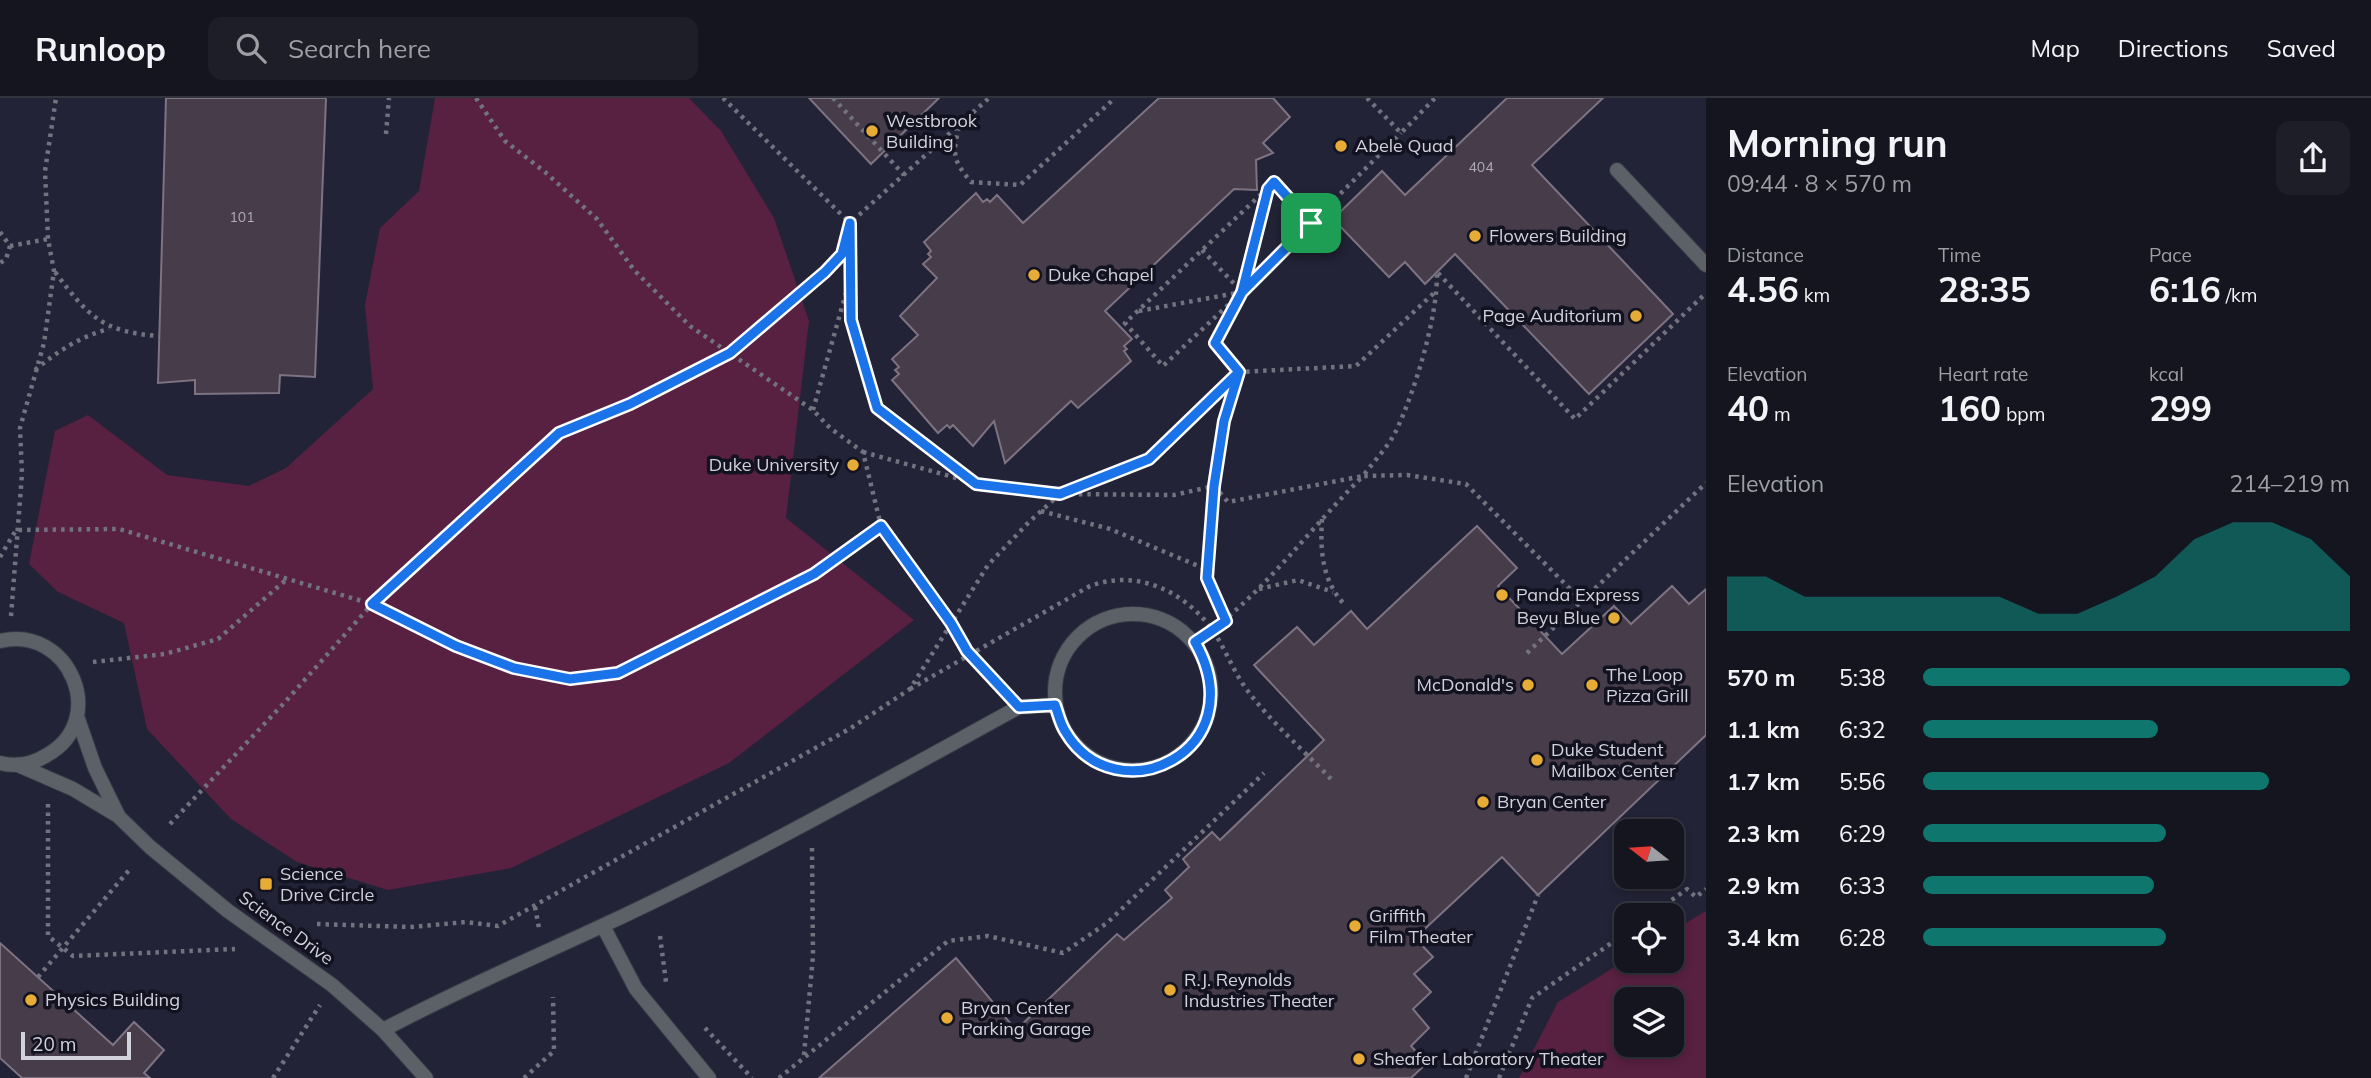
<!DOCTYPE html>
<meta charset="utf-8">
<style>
body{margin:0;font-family:Mulish,sans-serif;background:#1d1e28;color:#f1f3f6;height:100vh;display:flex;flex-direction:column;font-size:26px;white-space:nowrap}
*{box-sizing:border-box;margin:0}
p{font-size:23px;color:#9d9fa4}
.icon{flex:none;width:38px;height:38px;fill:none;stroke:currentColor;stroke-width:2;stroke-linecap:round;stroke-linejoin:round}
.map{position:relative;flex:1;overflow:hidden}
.details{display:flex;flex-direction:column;background:#14151f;width:665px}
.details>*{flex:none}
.needle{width:46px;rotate:287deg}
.fabs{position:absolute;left:1614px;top:721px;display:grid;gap:14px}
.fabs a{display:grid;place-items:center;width:70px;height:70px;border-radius:14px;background:#14151f;box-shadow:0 4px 10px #0003,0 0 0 2px #33343d;font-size:35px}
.scale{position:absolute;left:21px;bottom:18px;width:110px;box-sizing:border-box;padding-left:7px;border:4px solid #d1d2dc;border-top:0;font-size:19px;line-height:24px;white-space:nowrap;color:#d1d2dc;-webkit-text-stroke:5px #121220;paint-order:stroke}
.pin{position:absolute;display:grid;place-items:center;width:60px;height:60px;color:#fff;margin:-30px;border-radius:14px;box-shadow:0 4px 10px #0006}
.round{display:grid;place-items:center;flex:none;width:74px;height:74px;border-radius:14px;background:#1d1e28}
.summary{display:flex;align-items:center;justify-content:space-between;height:119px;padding:0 21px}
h1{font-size:38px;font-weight:700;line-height:52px}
.metrics{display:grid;grid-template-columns:repeat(3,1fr);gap:10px;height:119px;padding:7px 21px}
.metrics div{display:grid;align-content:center}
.metrics b{font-size:35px;font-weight:700}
.metrics small{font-size:19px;font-weight:400}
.metrics p{font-size:19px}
.chart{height:196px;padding:14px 21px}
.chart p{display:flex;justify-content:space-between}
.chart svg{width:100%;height:126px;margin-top:7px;fill:#0f766e;opacity:.7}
ul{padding:0 21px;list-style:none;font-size:23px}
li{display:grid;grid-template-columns:112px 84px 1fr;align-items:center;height:52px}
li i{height:18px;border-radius:9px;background:#0f766e}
header{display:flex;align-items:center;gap:42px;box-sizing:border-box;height:98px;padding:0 35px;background:#14151f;border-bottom:2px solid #33343d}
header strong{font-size:33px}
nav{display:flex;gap:38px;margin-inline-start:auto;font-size:24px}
.search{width:490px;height:63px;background:#1d1e28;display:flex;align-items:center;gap:18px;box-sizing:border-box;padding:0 24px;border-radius:14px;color:#9d9fa4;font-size:26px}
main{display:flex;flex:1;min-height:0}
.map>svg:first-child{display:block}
.built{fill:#232337;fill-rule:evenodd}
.green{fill:#582041;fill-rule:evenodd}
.building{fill:#463c4a;stroke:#7d7382;stroke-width:2}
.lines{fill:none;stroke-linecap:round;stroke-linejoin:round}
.service-casing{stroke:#383946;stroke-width:16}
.minor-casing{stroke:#383946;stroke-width:16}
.path{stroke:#72737f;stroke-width:4.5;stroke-dasharray:3.5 5;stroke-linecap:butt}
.service{stroke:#5b6167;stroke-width:14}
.minor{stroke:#5b6167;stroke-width:14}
.route-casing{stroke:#fff;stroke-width:14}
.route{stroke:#1a73e8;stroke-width:9}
.poi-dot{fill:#e6ac36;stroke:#121220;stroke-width:2.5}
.labels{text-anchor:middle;stroke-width:7;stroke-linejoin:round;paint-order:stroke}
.number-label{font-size:14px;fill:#aeacb8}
.poi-label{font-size:18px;fill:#d1d2dc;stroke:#121220;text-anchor:start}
.street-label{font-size:18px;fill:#d1d2dc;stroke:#121220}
</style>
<header>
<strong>Runloop</strong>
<div class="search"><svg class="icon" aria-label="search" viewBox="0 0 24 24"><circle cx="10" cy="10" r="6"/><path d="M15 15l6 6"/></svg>Search here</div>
<nav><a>Map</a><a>Directions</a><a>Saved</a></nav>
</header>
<main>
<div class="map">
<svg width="1706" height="980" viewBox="0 0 1706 980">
<rect width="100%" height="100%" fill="#1b1c29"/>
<path class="built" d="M 0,0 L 1706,0 L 1706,980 L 0,980 ZM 1626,733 L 1671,733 L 1671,779 L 1626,779 ZM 1626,817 L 1671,817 L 1671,863 L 1626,863 ZM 1626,901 L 1671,901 L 1671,947 L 1626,947 Z"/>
<path class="green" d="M 435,0 L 689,0 L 721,33 L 774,120 L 809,223 L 786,420 L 914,522 L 729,665 L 511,770 L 388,792 L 297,764 L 231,721 L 147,631 L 124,525 L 58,494 L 29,466 L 55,333 L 88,317 L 167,377 L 249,388 L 286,370 L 373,291 L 365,207 L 380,130 L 419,93 Z
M 1706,813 L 1706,980 L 1519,980 L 1558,904 L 1626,862 L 1671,863 L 1671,834 ZM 1626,901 L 1671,901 L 1671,947 L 1626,947 Z"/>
<path class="building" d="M 166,0 L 326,0 L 315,279 L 280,277 L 279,295 L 195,296 L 195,282 L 158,285 Z
M 809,0 L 939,0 L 871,66 Z
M 1159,0 L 1273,0 L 1290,19 L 1263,45 L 1273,55 L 1256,62 L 1257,92 L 1234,91 L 1105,213 L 1132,241 L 1124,248 L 1127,251 L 1124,253 L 1131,263 L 1078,310 L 1071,303 L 1005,365 L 994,323 L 973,348 L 953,327 L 950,330 L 947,327 L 938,335 L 892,282 L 899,276 L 895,272 L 899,269 L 892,261 L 918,237 L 900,218 L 937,180 L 923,166 L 931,159 L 928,156 L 931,153 L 924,144 L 976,95 L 983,104 L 987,101 L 990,104 L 997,97 L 1023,125 Z
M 1507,0 L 1603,0 L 1532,67 L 1673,216 L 1589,296 L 1455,156 L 1425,186 L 1405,164 L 1389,179 L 1333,121 L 1382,73 L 1405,97 Z
M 1477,428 L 1517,470 L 1498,488 L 1562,556 L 1614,508 L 1631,526 L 1672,488 L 1689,506 L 1706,491 L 1706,637 L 1538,797 L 1502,759 L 1415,840 L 1433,859 L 1414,876 L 1431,894 L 1413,911 L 1429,930 L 1411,948 L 1427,965 L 1411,980 L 819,980 L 956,860 L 1016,932 L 1117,836 L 1124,842 L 1172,800 L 1165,792 L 1189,769 L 1183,761 L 1212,734 L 1220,742 L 1324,642 L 1254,567 L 1297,529 L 1314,547 L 1351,513 L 1367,531 Z
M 0,845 L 113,947 L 134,924 L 164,952 L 144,975 L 150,980 L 22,980 L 0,960 Z"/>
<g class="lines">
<g class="service-casing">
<path id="service" d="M1055 594a78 78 0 1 1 156 0a78 78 0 1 1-156 0Z
M 603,828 L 636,891 L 709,980
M 383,932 C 456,893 529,862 604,827 C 746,761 882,684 1019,609 L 1055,607"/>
</g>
<g class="minor-casing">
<path id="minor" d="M 1617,72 L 1706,167
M 0,543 C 69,526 110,622 47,657 C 33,666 16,669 0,665
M 77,618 L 95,670 L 118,717
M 18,667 L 73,691 L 118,718 L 150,749 L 228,813 L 332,887 L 383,932 L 426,980"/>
</g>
<path class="path" d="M 476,0 L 505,43 L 545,74 L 597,121 L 634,172 L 690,228 L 813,312 L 830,330 L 863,354 L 881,428 L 951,525 L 967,553 L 1002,590
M 723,0 L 850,125
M 833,0 L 904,77
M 1367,0 L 1401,35 L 1435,0
M 959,29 C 952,57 953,62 971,84 L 1020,87 L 1115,0
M 386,36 L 389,0
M 0,134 L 10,148 L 6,161 L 0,165
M 850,134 L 851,222 L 877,310 L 976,386 L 1060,396 L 1174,397 L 1214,388 L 1228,404 L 1363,378 C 1374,363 1388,349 1396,333 C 1415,293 1438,218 1437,174
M 10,148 L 48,141
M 1202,152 L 1242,194 L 1163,268 L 1125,225 L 1274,84 L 1311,125
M 55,174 C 88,218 102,234 159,238
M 1438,175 L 1575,321 L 1706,195
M 1139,213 L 1242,194 L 1267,94
M 35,272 C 58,253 81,238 109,231
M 813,312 L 849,184
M 863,354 L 971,384
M 1041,413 L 1110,431 L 1208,472
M 1322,421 C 1320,453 1322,483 1345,507
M 0,459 L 16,432 L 119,431 L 372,506 L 456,548 L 514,570 L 570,581 L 618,575 L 814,476 L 881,428
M 1259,491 L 1298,482 L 1333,494
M 11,518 L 22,376 L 20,330 L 44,245 L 54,173 L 48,141 L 45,73 L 56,0
M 1225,523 C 1219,510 1208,493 1207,478 C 1206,426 1218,320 1239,274 L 1356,268 L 1435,194
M 1195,544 C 1261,500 1307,433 1363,378 L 1407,377 L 1466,386 L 1580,501
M 1527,555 L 1706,385
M 93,564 L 165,556 L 218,541 L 287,481
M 910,591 L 1090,488 C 1137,471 1182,492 1212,531 C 1225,550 1233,573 1247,592 C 1271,624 1304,653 1332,682
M 48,706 L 48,838 L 73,858 L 235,851
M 170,726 L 286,603 L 372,506 L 559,335 L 630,306 L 730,255 L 825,175 L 842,156 L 850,125 L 989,0
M 535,809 L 539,830
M 1651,817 L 1687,791 L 1696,799 L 1706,791
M 317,826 L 410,829 L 466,824 L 498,828 L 851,630 L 910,591 L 988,467 L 1029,424 L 1060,396 L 1149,361 L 1239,274 L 1215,245 L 1242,194 L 1401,35
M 660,838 L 666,884
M 38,879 L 130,771
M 705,930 L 752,980
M 804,957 L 813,858 L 812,749
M 273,980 L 320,907
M 524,980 L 554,953 L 553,899
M 779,980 L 948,843 L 988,838 L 1063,855 L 1107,825 L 1264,675
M 1466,980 L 1538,797
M 1499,980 L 1532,900 L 1626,835"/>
<use href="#service" class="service"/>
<use href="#minor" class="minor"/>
</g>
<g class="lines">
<g class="route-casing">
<path id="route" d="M 1311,125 L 1242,194 L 1215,245 L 1239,274 L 1149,361 L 1060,396 L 976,386 L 877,310 L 851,222 L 850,125 L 842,156 L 825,174 L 730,255 L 630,306 L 559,335 L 372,506 L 456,548 L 514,570 L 570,581 L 618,575 L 814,476 L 881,428 L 951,525 L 967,553 L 1019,609 L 1055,607 C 1058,615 1060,625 1065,633 C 1115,719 1257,654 1195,544 L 1226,523 L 1207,480 L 1214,388 L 1224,323 L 1239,274 L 1215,245 L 1242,194 L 1268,91 L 1274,84 L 1311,125"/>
</g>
<use href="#route" class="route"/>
</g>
<g class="poi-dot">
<circle cx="872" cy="33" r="7"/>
<circle cx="1341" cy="48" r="7"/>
<circle cx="1475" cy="138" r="7"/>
<circle cx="1034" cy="177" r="7"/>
<circle cx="1636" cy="218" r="7"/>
<circle cx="853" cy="367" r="7"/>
<circle cx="1502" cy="497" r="7"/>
<circle cx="1614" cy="520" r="7"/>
<circle cx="1528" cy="587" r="7"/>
<circle cx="1592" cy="587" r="7"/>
<circle cx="1537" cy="662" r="7"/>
<circle cx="1483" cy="704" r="7"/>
<rect x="259" y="779" width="14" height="14" rx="3.5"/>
<circle cx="1355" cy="828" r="7"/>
<circle cx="1170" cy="892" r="7"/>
<circle cx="31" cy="902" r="7"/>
<circle cx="947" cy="920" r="7"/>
<circle cx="1359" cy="961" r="7"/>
</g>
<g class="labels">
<g class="number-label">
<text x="1481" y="74">404</text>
<text x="242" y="124">101</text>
</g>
<g class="poi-label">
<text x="886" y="29">Westbrook<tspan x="886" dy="21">Building</tspan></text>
<text x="1355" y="54">Abele Quad</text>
<text x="1489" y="144">Flowers Building</text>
<text x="1048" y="183">Duke Chapel</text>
<text x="1622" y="224" text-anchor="end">Page Auditorium</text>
<text x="839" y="373" text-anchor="end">Duke University</text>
<text x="1516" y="503">Panda Express</text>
<text x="1600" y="526" text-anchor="end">Beyu Blue</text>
<text x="1606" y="583">The Loop<tspan x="1606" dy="21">Pizza Grill</tspan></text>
<text x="1514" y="593" text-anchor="end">McDonald's</text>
<text x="1551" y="658">Duke Student<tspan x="1551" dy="21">Mailbox Center</tspan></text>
<text x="1497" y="710">Bryan Center</text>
<text x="280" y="782">Science<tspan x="280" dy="21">Drive Circle</tspan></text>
<text x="1369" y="824">Griffith<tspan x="1369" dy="21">Film Theater</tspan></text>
<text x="1184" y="888">R.J. Reynolds<tspan x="1184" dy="21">Industries Theater</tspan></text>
<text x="45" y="908">Physics Building</text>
<text x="961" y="916">Bryan Center<tspan x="961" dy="21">Parking Garage</tspan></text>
<text x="1373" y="967">Sheafer Laboratory Theater</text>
</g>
<g class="street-label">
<text transform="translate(286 830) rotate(36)" y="6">Science Drive</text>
</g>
</g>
</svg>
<div class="fabs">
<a><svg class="needle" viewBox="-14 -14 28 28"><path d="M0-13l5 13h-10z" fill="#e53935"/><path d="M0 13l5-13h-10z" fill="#9d9fa4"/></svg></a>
<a><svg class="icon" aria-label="locate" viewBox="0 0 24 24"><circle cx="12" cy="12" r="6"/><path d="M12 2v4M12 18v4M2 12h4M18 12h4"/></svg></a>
<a><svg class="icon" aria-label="layers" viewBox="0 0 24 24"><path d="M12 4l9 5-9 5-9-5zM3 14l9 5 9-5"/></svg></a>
</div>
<div class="scale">20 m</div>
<div class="pin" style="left:1311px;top:125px;background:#1e9e55"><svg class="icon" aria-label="arrive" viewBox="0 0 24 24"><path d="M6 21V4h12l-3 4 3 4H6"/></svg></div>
</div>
<section class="details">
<div class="summary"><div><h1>Morning run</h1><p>09:44 · 8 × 570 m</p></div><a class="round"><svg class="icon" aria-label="share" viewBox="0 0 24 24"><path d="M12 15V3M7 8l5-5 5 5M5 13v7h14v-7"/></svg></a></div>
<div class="metrics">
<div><p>Distance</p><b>4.56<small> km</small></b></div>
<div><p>Time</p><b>28:35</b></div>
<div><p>Pace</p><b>6:16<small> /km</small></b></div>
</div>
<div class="metrics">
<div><p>Elevation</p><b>40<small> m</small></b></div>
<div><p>Heart rate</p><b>160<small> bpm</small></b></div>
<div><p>kcal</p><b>299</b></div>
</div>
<div class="chart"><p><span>Elevation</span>214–219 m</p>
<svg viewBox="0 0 160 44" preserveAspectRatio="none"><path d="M0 44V25L10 25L20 32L30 32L40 32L50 32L60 32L70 32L80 38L90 38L100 32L110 25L120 12L130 6L140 6L150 12L160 25V44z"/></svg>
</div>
<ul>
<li><b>570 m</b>5:38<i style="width:100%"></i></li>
<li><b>1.1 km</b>6:32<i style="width:55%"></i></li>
<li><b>1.7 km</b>5:56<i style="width:81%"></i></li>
<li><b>2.3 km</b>6:29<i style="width:57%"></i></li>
<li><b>2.9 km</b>6:33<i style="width:54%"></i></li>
<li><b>3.4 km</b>6:28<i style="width:57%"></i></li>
</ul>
</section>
</main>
